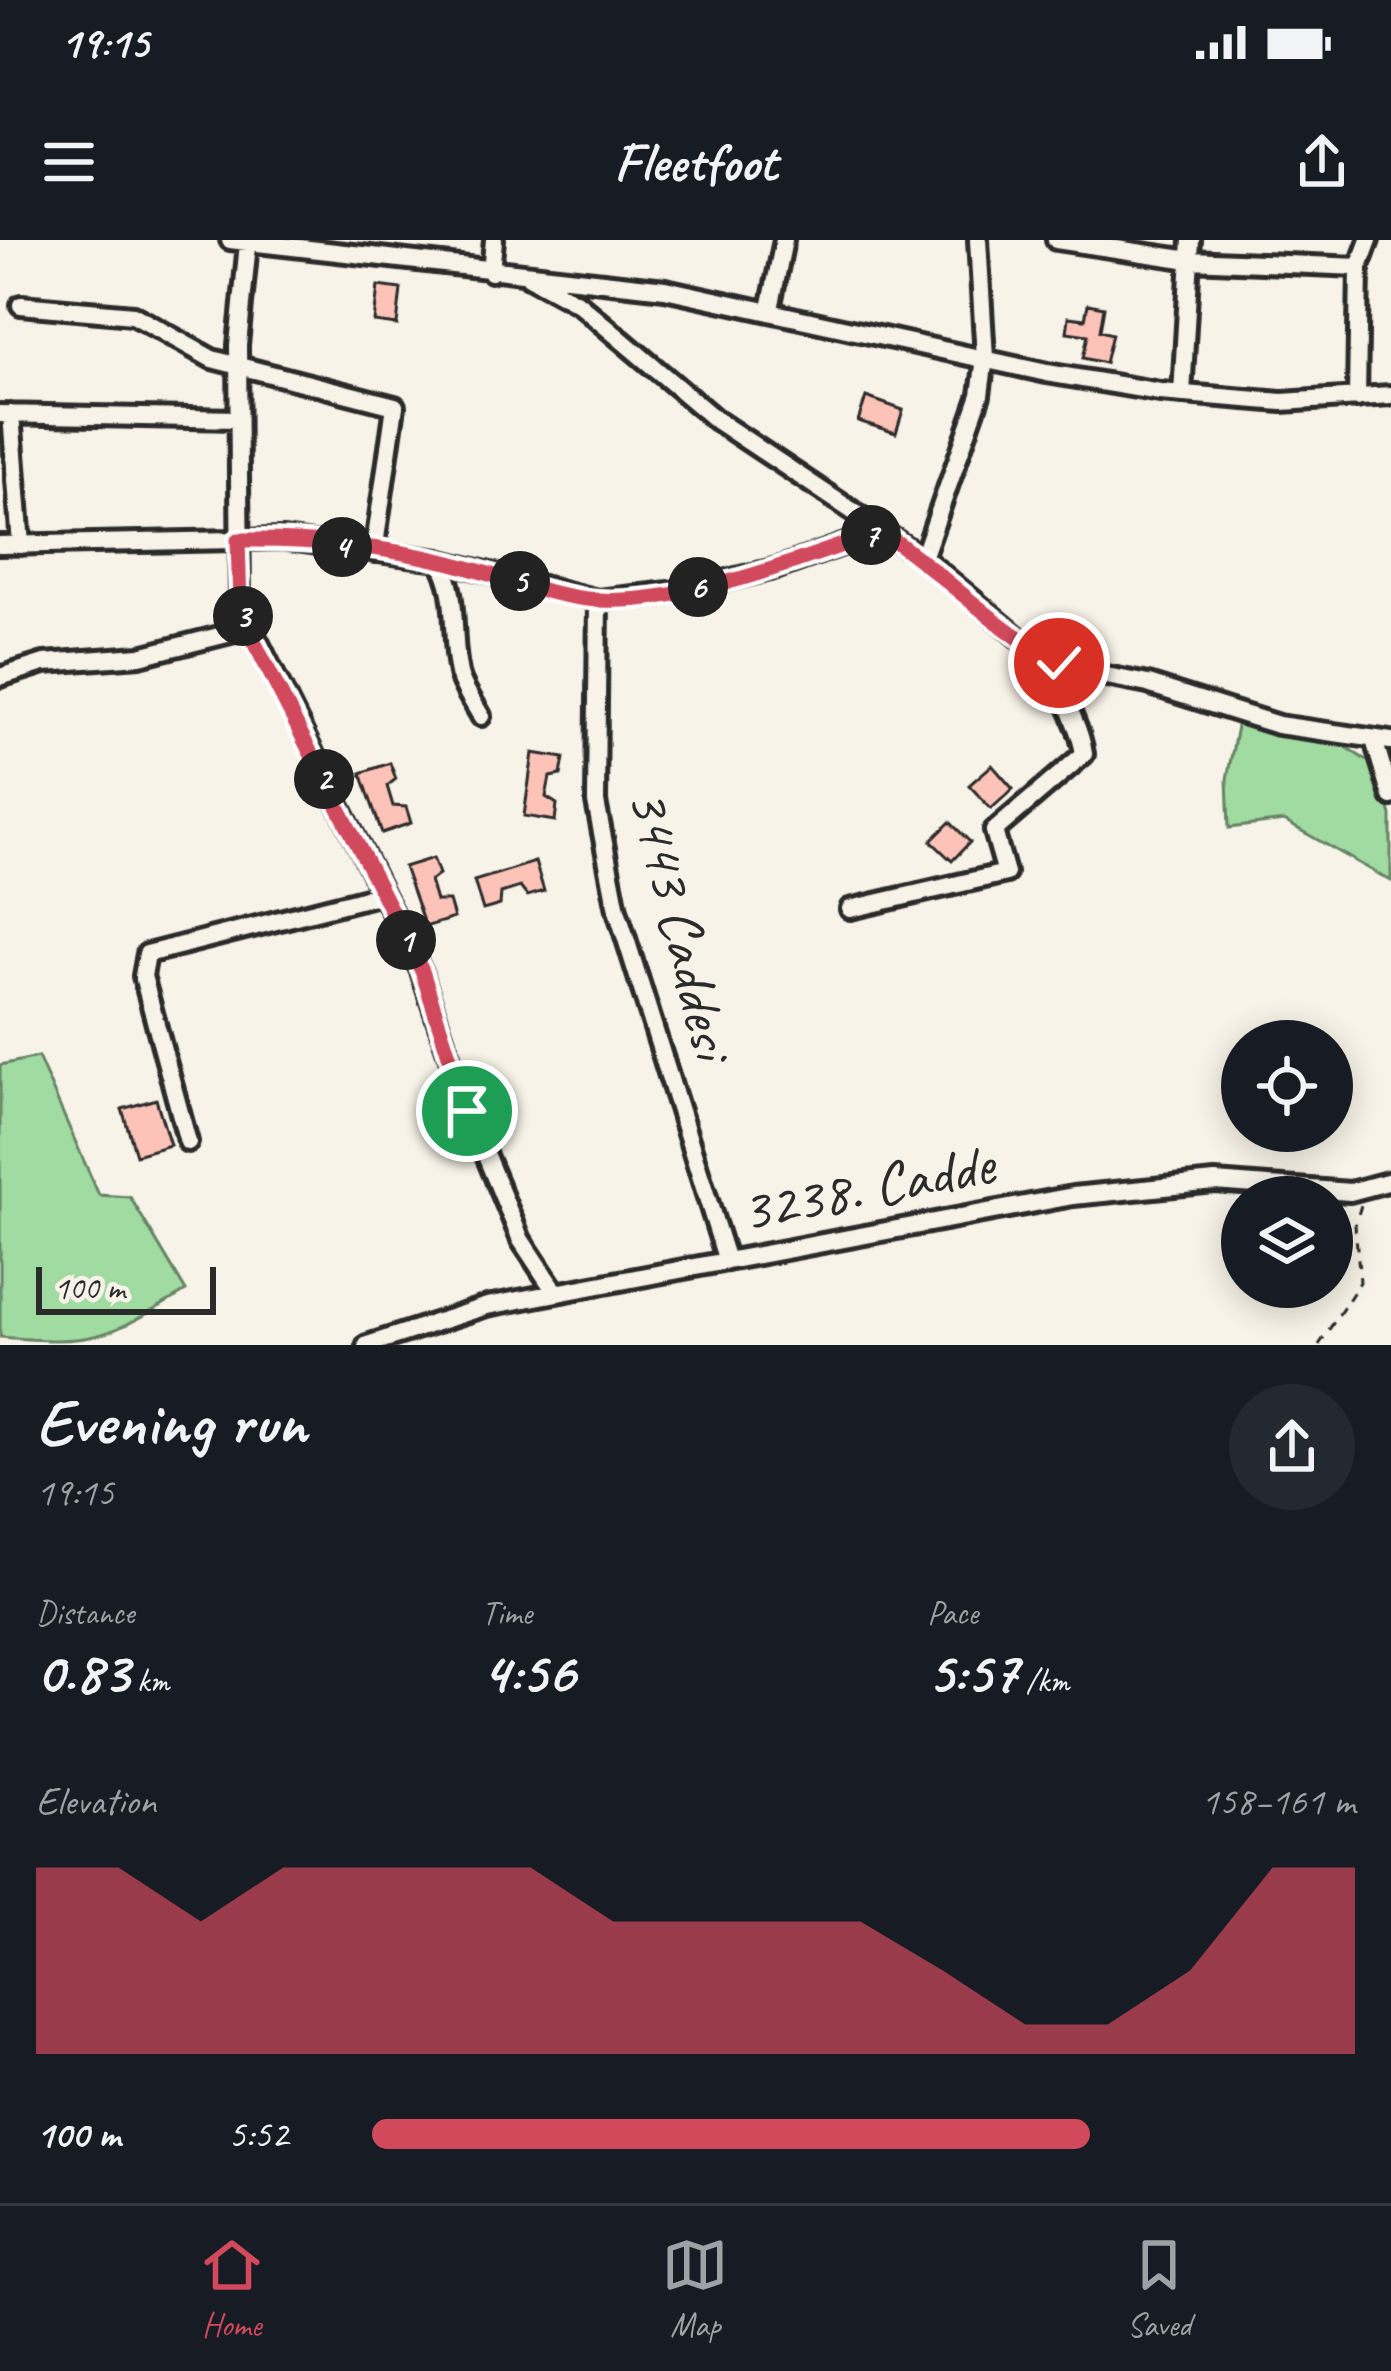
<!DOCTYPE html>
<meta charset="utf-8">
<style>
body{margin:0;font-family:Caveat,sans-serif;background:#242831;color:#f1f3f6;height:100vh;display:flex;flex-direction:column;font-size:45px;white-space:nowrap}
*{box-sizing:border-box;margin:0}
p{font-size:39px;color:#9ea1a6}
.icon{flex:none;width:66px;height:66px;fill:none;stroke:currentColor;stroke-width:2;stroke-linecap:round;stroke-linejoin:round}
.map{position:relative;height:1105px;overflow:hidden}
.details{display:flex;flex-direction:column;background:#171b24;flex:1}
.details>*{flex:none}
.controls{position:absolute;left:1221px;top:780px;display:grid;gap:24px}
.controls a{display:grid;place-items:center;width:132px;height:132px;border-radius:50%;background:#171b24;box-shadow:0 6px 30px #0003;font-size:60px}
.scale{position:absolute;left:36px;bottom:30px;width:180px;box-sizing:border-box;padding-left:12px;border:6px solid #2b2b2b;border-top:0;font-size:33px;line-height:42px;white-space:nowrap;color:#2b2b2b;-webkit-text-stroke:9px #f7f3e8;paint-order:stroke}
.pin{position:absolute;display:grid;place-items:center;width:102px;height:102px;color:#fff;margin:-51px;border:6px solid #fff;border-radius:50%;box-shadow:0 3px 12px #0007}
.km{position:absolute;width:60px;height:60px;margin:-30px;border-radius:50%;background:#222;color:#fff;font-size:33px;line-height:60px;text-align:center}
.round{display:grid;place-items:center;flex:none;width:126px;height:126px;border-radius:63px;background:#242831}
.overview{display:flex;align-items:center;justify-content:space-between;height:204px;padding:0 36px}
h1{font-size:66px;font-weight:700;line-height:90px}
.stats{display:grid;grid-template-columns:repeat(3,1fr);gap:18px;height:204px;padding:12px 36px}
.stats div{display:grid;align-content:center}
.stats b{font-size:60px;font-weight:700}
.stats small{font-size:33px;font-weight:400}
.stats p{font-size:33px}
.chart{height:336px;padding:24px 36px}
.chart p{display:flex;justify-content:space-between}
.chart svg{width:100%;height:216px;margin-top:12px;fill:#d1495b;opacity:.7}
ul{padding:0 36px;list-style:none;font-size:39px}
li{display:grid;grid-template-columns:192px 144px 1fr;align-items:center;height:90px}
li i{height:30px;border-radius:15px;background:#d1495b}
.status{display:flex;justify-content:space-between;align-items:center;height:84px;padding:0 60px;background:#171b24;direction:ltr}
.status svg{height:33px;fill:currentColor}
header{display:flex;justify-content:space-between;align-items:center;height:156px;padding:0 36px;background:#171b24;font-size:54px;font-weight:700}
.menu{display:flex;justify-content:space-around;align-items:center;height:168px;border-top:3px solid #363941;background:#171b24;font-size:33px;color:#9ea1a6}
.menu a{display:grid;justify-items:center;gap:6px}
.menu .on{color:#d1495b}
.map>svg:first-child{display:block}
.green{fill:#a0dba1;stroke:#668366;stroke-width:3}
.building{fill:#fec3b8;stroke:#2b2b2b;stroke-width:3}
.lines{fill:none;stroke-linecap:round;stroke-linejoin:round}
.minor-casing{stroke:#2b2b2b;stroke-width:26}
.path{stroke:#2b2b2b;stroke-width:3;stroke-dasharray:9 9;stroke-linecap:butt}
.minor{stroke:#f7f3e8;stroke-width:16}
.route-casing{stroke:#fff;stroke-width:24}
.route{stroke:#d1495b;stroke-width:15}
.labels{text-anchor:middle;stroke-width:9;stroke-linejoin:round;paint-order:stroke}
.street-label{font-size:60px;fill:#2b2b2b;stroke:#f7f3e8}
</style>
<div class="status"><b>19:15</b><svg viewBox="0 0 49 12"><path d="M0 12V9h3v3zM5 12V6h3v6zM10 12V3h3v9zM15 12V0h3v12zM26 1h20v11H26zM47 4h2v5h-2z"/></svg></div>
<header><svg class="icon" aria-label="menu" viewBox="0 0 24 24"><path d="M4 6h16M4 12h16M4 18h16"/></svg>Fleetfoot<svg class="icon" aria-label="share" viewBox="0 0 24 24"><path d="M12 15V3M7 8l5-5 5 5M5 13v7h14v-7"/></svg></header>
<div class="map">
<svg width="1391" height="1105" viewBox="0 0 1391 1105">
<rect width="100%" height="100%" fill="#f7f3e8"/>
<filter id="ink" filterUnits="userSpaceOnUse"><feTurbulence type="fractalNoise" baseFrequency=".00833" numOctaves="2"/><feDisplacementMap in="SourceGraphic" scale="24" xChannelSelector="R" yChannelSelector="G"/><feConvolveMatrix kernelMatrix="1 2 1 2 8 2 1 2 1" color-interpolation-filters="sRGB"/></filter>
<g filter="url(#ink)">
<path class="green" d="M 1238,481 L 1338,502 L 1378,528 L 1391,575 L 1391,641 L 1284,581 L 1229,588 L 1227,539 Z
M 38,817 L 99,955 L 130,957 L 186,1051 C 105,1099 96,1105 0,1097 L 0,825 Z"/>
<path class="building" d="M 378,46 L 401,49 L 397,85 L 374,82 Z
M 1088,64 L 1104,67 L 1100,91 L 1112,94 L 1105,123 L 1083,118 L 1088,95 L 1067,92 L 1069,77 L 1085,79 Z
M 866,157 L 903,170 L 896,193 L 858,181 Z
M 533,513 L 564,518 L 561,535 L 550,537 L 546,557 L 557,564 L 555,581 L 524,576 Z
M 390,523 L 396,539 L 387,546 L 393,566 L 406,567 L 411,583 L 382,593 L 361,533 Z
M 992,525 L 1013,549 L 991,569 L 969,545 Z
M 950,582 L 970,602 L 952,621 L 931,601 Z
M 433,618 L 439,634 L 430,641 L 436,661 L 449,661 L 454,678 L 425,687 L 404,627 Z
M 535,622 L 544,651 L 527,656 L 520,647 L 501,653 L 500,665 L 483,670 L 474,641 Z
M 156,859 L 170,905 L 136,915 L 122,869 Z"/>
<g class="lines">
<g class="minor-casing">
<path id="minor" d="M 230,0 L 665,49 L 1047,133 L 1160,152 L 1282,162 L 1391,155
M 1056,0 L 1190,20 L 1359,27
M 248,3 L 238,105 L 240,365 L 421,731 L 467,870 L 521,1000 L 556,1053
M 491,32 L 494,0
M 529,37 L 579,64 L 716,180 L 923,318 L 1032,409 L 1065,428 L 1148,444 L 1278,485 L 1391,501
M 21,65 L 133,75 L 212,119 L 395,166 L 374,312
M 770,69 L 784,0
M 1182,154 L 1191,0
M 1357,158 L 1359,27 L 1369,0
M 0,174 L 237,179
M 11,174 L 21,305
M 0,305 L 282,299 L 439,320 L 598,360 L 687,350 L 778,328 L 881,291
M 923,318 L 980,155 L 985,118 L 978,0
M 439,320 C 460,356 450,394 459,433 C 462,447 474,463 481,476
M 598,360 L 596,562 L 617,670 L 727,1021
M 0,437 L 44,423 L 140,416 L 247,389
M 1374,500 L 1391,556
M 850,669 L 1006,633 L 994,591 L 1084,514 C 1079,477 1060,470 1065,428
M 188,902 L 143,736 L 147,714 L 382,654
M 367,1105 L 487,1066 L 1073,956 L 1215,942 L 1350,952 L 1391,941"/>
</g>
<path class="path" d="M 1319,1105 L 1360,1042 L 1355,985 L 1361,965"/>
<use href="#minor" class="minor"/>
</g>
</g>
<g class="lines" filter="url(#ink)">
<g class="route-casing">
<path id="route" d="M 467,871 L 422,731 L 247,388 L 240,365 L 238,300 C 306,299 381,306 447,322 C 495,334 549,357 598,360 C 685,365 800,320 881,291 C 942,332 995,389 1059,423"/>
</g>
<use href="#route" class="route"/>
</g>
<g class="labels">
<g class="street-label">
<text transform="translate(682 683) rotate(76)" y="21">3443 Caddesi</text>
<text transform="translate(867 946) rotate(-11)" y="21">3238. Cadde</text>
</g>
</g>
</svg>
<div class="controls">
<a><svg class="icon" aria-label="locate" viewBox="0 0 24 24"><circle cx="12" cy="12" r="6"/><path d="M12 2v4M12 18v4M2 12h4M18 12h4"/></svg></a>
<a><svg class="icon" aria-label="layers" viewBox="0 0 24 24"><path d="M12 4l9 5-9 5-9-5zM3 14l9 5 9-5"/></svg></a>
</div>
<div class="scale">100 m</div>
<div class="pin" style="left:467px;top:871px;background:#1e9e55"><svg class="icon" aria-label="arrive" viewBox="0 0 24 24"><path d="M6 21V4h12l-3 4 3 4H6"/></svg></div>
<div class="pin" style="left:1059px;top:423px;background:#d93025"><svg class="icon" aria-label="check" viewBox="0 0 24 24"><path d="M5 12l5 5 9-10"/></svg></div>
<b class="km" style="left:406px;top:700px">1</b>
<b class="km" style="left:324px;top:539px">2</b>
<b class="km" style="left:243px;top:376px">3</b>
<b class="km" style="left:342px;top:307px">4</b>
<b class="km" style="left:520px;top:341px">5</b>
<b class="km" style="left:698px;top:347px">6</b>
<b class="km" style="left:871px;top:295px">7</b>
</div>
<section class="details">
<div class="overview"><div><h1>Evening run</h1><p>19:15</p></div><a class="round"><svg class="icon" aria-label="share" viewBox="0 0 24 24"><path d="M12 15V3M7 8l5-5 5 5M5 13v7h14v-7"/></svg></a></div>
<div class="stats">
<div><p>Distance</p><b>0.83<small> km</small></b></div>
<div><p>Time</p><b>4:56</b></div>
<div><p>Pace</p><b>5:57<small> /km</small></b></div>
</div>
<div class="chart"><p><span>Elevation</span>158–161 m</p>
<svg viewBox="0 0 160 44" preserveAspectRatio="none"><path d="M0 44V6L10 6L20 17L30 6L40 6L50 6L60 6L70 17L80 17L90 17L100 17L110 27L120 38L130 38L140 27L150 6L160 6V44z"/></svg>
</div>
<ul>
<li><b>100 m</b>5:52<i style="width:73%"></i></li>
</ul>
</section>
<nav class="menu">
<a class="on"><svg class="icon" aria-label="home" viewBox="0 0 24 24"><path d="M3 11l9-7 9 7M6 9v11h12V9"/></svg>Home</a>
<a><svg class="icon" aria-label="map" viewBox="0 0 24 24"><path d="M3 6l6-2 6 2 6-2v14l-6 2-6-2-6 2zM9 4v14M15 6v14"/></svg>Map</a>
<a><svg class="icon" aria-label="saved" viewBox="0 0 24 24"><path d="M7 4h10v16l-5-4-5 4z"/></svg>Saved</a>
</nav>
